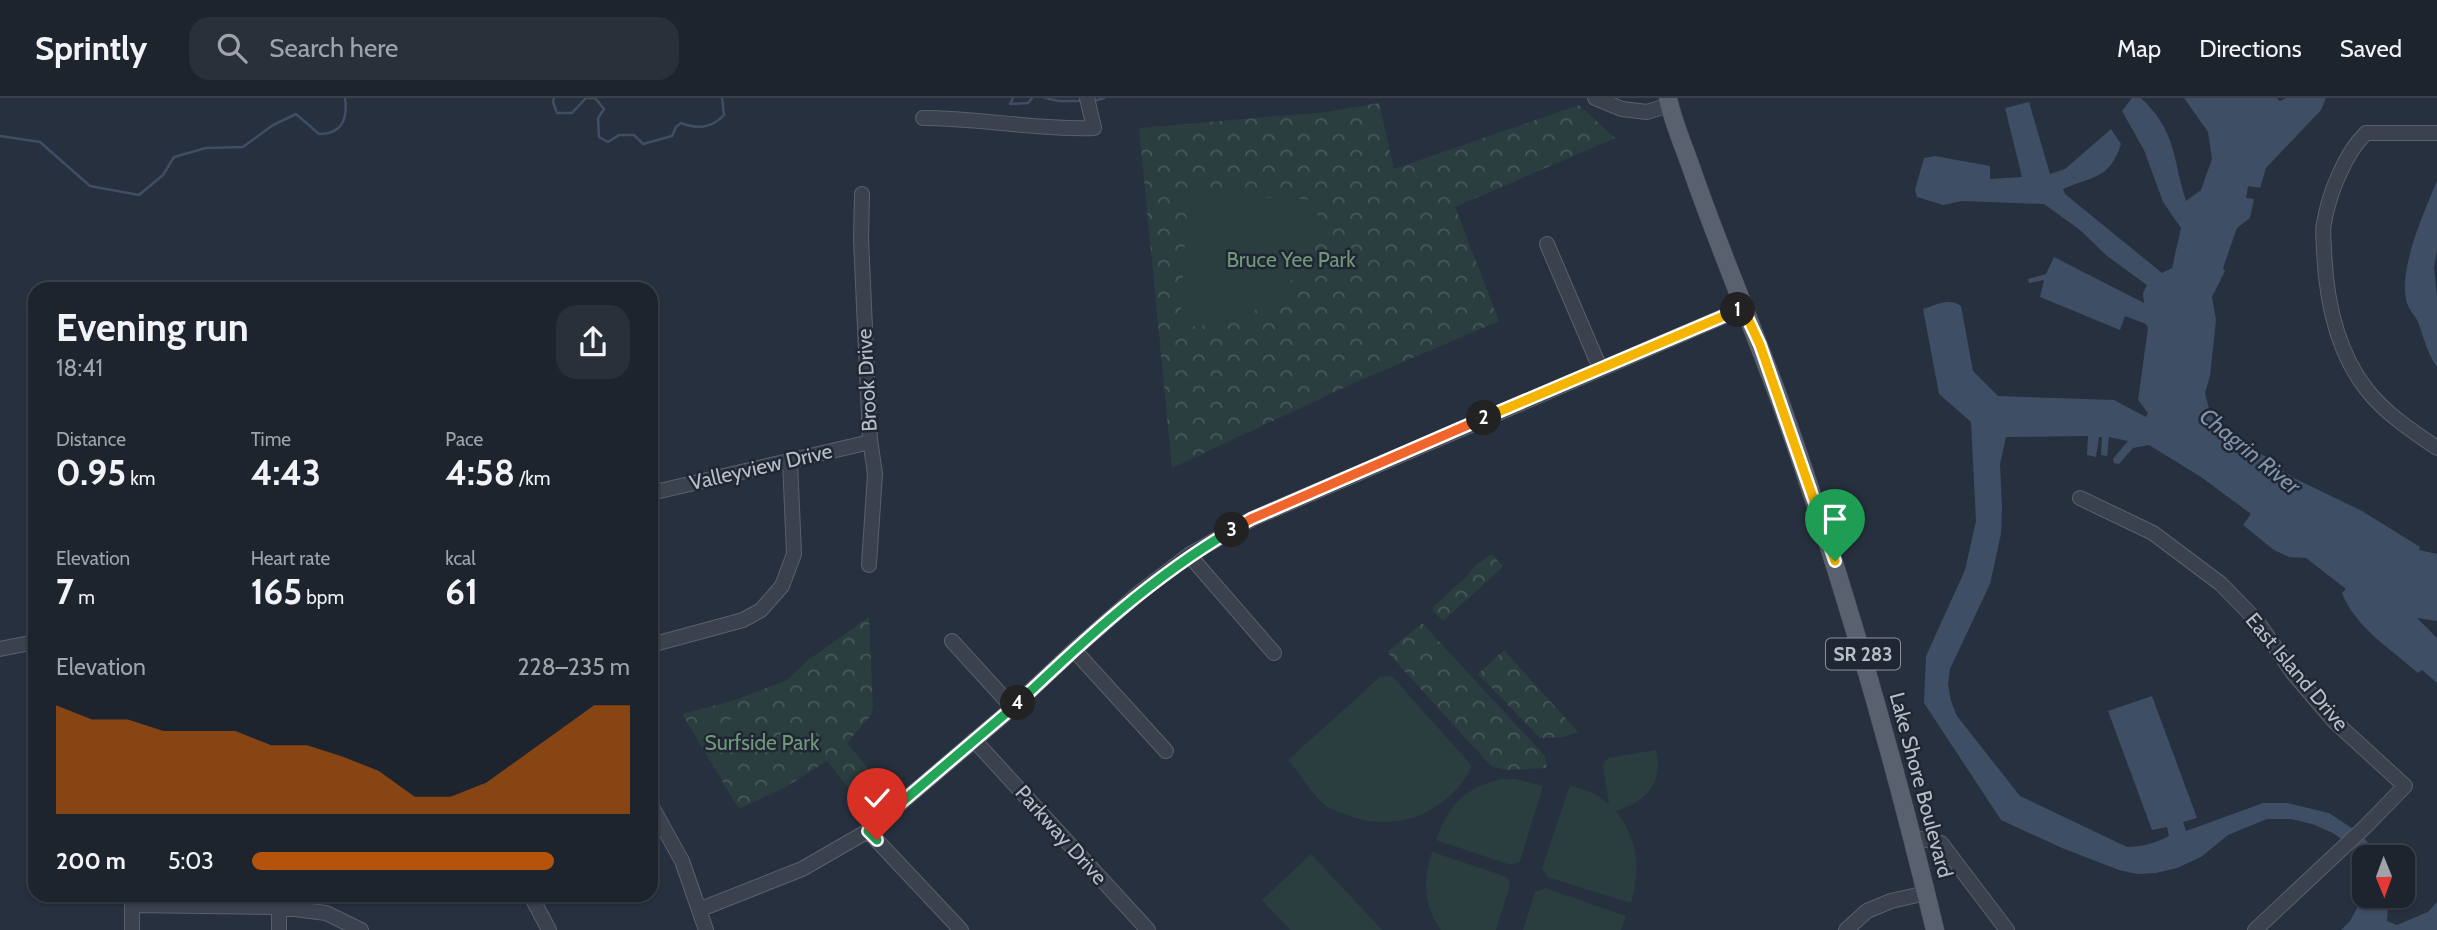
<!DOCTYPE html>
<meta charset="utf-8">
<style>
body{margin:0;font-family:Cabin,sans-serif;background:#2a303a;color:#f1f3f6;height:100vh;display:flex;flex-direction:column;font-size:26px;white-space:nowrap}
*{box-sizing:border-box;margin:0}
p{font-size:23px;color:#a0a4aa}
.icon{flex:none;width:38px;height:38px;fill:none;stroke:currentColor;stroke-width:2;stroke-linecap:round;stroke-linejoin:round}
.map{position:relative;flex:1;overflow:hidden}
.side{position:absolute;left:28px;top:184px;width:630px;height:620px;display:flex;flex-direction:column;background:#1d242e;border-radius:21px;box-shadow:0 2px 5px #0004,0 0 0 2px #3b414a}
.side>*{flex:none}
.needle{width:46px;rotate:179deg}
.fabs{position:absolute;left:2352px;top:747px;display:grid;gap:14px}
.fabs a{display:grid;place-items:center;width:63px;height:63px;border-radius:14px;background:#1d242e;box-shadow:0 2px 5px #0004,0 0 0 2px #3b414a;font-size:35px}
.pin{position:absolute;display:grid;place-items:center;width:60px;height:60px;color:#fff;margin:-72px -30px;border-radius:50% 50% 50% 0;rotate:-45deg;box-shadow:0 0 7px #0007}
.pin .icon{rotate:45deg}
.km{position:absolute;width:35px;height:35px;margin:-18px;border-radius:50%;background:#222;color:#fff;font-size:19px;line-height:35px;text-align:center}
.round{display:grid;place-items:center;flex:none;width:74px;height:74px;border-radius:21px;background:#2a303a}
.head{display:flex;align-items:center;justify-content:space-between;height:119px;padding:0 28px}
h1{font-size:38px;font-weight:800;line-height:52px}
.metrics{display:grid;grid-template-columns:repeat(3,1fr);gap:10px;height:119px;padding:7px 28px}
.metrics div{display:grid;align-content:center}
.metrics b{font-size:35px;font-weight:800}
.metrics small{font-size:19px;font-weight:400}
.metrics p{font-size:19px}
.chart{height:196px;padding:14px 28px}
.chart p{display:flex;justify-content:space-between}
.chart svg{width:100%;height:126px;margin-top:7px;fill:#b45309;opacity:.7}
ul{padding:0 28px;list-style:none;font-size:23px}
li{display:grid;grid-template-columns:112px 84px 1fr;align-items:center;height:52px}
li i{height:18px;border-radius:9px;background:#b45309}
header{display:flex;align-items:center;gap:42px;box-sizing:border-box;height:98px;padding:0 35px;background:#1d242e;border-bottom:2px solid #3b414a}
header strong{font-size:33px}
nav{display:flex;gap:38px;margin-inline-start:auto;font-size:24px}
.search{width:490px;height:63px;background:#2a303a;display:flex;align-items:center;gap:18px;box-sizing:border-box;padding:0 24px;border-radius:21px;color:#a0a4aa;font-size:26px}
.map>svg:first-child{display:block}
.park{fill:url(#park-crowns)}
.garden{fill:#2a3e40}
.water{fill:#3e4e65}
.lines{fill:none;stroke-linecap:round;stroke-linejoin:round}
.stream{stroke:#3e4e65;stroke-width:2.5}
.minor-casing{stroke:#59606b;stroke-width:16}
.major-casing{stroke:#444b57;stroke-width:19}
.minor{stroke:#3b424e;stroke-width:14}
.major{stroke:#59616e;stroke-width:18}
.split-1-casing{stroke:#fff;stroke-width:14}
.split-2-casing{stroke:#fff;stroke-width:14}
.split-3-casing{stroke:#fff;stroke-width:14}
.split-4-casing{stroke:#fff;stroke-width:14}
.split-5-casing{stroke:#fff;stroke-width:14}
.split-1{stroke:#f5b400;stroke-width:9}
.split-2{stroke:#f5b400;stroke-width:9}
.split-3{stroke:#f0652b;stroke-width:9}
.split-4{stroke:#22a559;stroke-width:9}
.split-5{stroke:#22a559;stroke-width:9}
.labels{text-anchor:middle;stroke-width:5;stroke-linejoin:round;paint-order:stroke}
.shield{fill:#202733;stroke:#8a919b;stroke-width:2}
.shield-label{font-size:19px;font-weight:bold;fill:#b7bec8}
.park-label{font-size:21px;fill:#70977a;stroke:#202733}
.street-label{font-size:21px;fill:#b7bec8;stroke:#202733}
.water-label{font-size:23px;font-style:italic;fill:#8194ad;stroke:#202733}
</style>
<header>
<strong>Sprintly</strong>
<div class="search"><svg class="icon" aria-label="search" viewBox="0 0 24 24"><circle cx="10" cy="10" r="6"/><path d="M15 15l6 6"/></svg>Search here</div>
<nav><a>Map</a><a>Directions</a><a>Saved</a></nav>
</header>
<div class="map">
<svg width="2437" height="832" viewBox="0 0 2437 832">
<defs>
<pattern id="park-crowns" width="20" height="18" patternUnits="userSpaceOnUse" patternTransform="scale(1.75)"><rect width="20" height="18" fill="#2a3e40"/><path d="M2 6a3 3 0 1 1 6 0M12 15a3 3 0 1 1 6 0" fill="none" stroke="#47585a"/></pattern>
</defs>
<rect width="100%" height="100%" fill="#27303e"/>
<path class="park" d="M 1379,5 L 1394,71 L 1579,7 L 1615,40 L 1455,109 L 1499,223 L 1352,286 L 1172,370 L 1139,30 L 1326,14 Z
M 1492,456 L 1503,469 L 1443,523 L 1433,513 L 1433,509 L 1466,479 L 1476,467 Z
M 869,519 L 873,610 L 871,617 L 847,645 L 891,698 L 868,715 L 827,663 L 784,690 L 739,711 L 682,616 L 735,602 L 787,582 L 808,562 Z
M 1422,525 L 1545,658 L 1547,670 L 1509,672 L 1492,669 L 1389,556 L 1387,554 Z
M 1504,552 L 1577,633 L 1579,634 L 1563,639 L 1540,640 L 1478,576 Z"/>
<path class="garden" d="M 1188,96 L 1320,102 L 1315,136 L 1297,176 L 1268,206 L 1225,226 L 1180,229 Z
M 1392,578 L 1472,668 C 1449,715 1394,737 1345,716 C 1339,714 1331,712 1326,708 C 1311,696 1300,676 1288,662 L 1380,579 Z
M 748,614 L 762,644 L 743,653 L 729,622 Z
M 1656,652 C 1664,685 1646,704 1616,713 C 1638,742 1641,770 1631,805 L 1547,779 L 1542,770 L 1570,687 L 1595,696 L 1609,706 L 1603,667 L 1608,660 Z
M 1501,681 L 1515,681 L 1543,688 L 1520,763 L 1511,767 L 1436,742 C 1449,706 1463,691 1501,681 Z
M 1432,754 L 1507,779 L 1510,787 L 1496,832 L 1441,832 C 1423,806 1423,783 1432,754 Z
M 1311,756 L 1382,832 L 1290,832 L 1262,802 Z
M 1545,790 L 1626,818 L 1621,832 L 1523,832 L 1535,794 Z"/>
<path class="water" d="M 2132,0 L 2141,0 C 2177,34 2172,59 2186,103 L 2201,92 L 2212,61 L 2208,34 L 2184,0 L 2277,0 L 2280,3 L 2286,0 L 2326,0 L 2321,12 L 2266,70 L 2260,90 L 2248,88 L 2246,100 L 2254,101 L 2250,120 L 2237,130 L 2223,170 L 2225,173 L 2212,199 L 2216,222 L 2210,278 L 2205,295 L 2210,315 L 2220,333 L 2249,351 L 2269,360 L 2274,367 L 2294,380 L 2362,413 L 2420,449 L 2419,452 L 2437,456 L 2437,523 L 2417,520 L 2437,540 L 2437,585 L 2422,572 L 2418,575 C 2392,552 2355,529 2342,495 L 2346,491 L 2306,460 L 2289,459 L 2274,452 L 2243,427 L 2251,416 L 2201,379 L 2149,347 L 2133,350 L 2119,366 L 2114,365 L 2113,361 L 2128,343 L 2109,339 L 2107,358 L 2101,357 L 2102,339 L 2099,339 L 2096,359 L 2087,357 L 2088,338 L 2006,339 L 2000,366 L 2002,410 L 2001,436 L 1990,486 L 1950,571 L 1948,586 L 1951,603 L 1957,618 L 2020,698 L 2127,749 C 2143,749 2155,745 2169,738 L 2167,729 L 2152,732 L 2108,613 L 2152,598 L 2197,720 L 2183,724 L 2186,733 L 2263,705 L 2287,705 L 2329,715 L 2362,737 L 2378,759 L 2367,759 L 2333,735 L 2312,726 L 2291,721 L 2267,721 L 2228,737 L 2201,759 L 2177,770 L 2156,775 L 2137,776 L 2119,772 L 2062,750 L 2001,722 L 1924,605 L 1926,558 L 1965,472 L 1976,423 L 1971,324 L 1939,296 L 1923,211 C 1935,207 1950,199 1961,208 L 1973,273 L 1998,298 L 2114,302 L 2146,319 L 2148,315 L 2138,302 L 2148,230 L 2146,226 L 2125,218 L 2120,232 L 2040,199 L 2044,182 L 2029,185 L 2028,181 L 2046,176 L 2054,159 L 2144,205 L 2143,195 L 2147,187 L 2107,158 L 2080,132 L 2044,106 L 1962,103 L 1943,107 L 1917,99 L 1915,92 L 1924,60 L 1935,58 L 1990,68 L 1990,81 L 2022,79 L 2005,10 L 2029,4 L 2050,76 L 2065,71 L 2111,31 L 2121,46 C 2110,81 2093,78 2063,91 L 2065,96 L 2162,175 L 2172,170 L 2181,130 L 2163,104 L 2144,52 L 2122,13 Z
M 2437,83 L 2437,152 L 2434,170 L 2437,198 L 2437,269 C 2427,255 2424,240 2418,224 C 2415,217 2409,212 2407,205 C 2397,173 2425,112 2437,83 Z
M 2364,797 L 2395,798 L 2397,802 L 2388,808 L 2387,823 L 2397,827 L 2428,814 L 2437,804 L 2437,832 L 2341,832 L 2350,823 Z"/>
<g class="lines">
<path class="stream" d="M 554,0 L 553,4 L 557,15 L 572,15 L 586,0 L 595,0 L 604,11 L 598,20 L 599,39 L 608,44 L 619,37 L 634,37 L 643,46 L 672,38 L 676,29 L 681,25 C 697,31 711,31 724,17 L 722,0
M 1013,0 L 1010,6 L 1028,5 L 1032,0
M 1045,0 L 1059,3 L 1083,3
M 1094,3 L 1104,0
M 0,38 L 40,44 L 90,88 L 139,97 L 163,77 L 174,59 L 206,50 L 243,49 L 273,27 L 296,16 L 319,36 C 342,36 348,21 345,0"/>
<g class="minor-casing">
<path id="minor" d="M 1595,0 L 1622,11 L 1647,14 L 1669,7
M 923,20 C 980,20 1036,32 1094,30 L 1087,0
M 2437,35 L 2366,35 C 2345,55 2329,96 2324,125 C 2322,133 2324,143 2324,152 C 2326,200 2336,253 2367,292 C 2386,316 2412,333 2437,350
M 862,96 L 861,141 L 870,341 L 875,376 L 869,467
M 1547,146 L 1600,270
M 651,395 L 870,344
M 2080,400 L 2153,435 L 2221,486 L 2257,523 L 2293,575 L 2334,623 L 2405,688 L 2365,729 L 2255,832
M 1189,457 L 1274,555
M 952,543 L 1013,610
M 651,547 L 743,522 L 761,512 L 782,488 L 794,456 L 790,363
M 0,551 L 35,544
M 1074,552 L 1166,653
M 974,642 L 1148,832
M 651,707 L 682,763 L 706,832
M 868,733 L 961,832
M 1912,739 L 1941,745 L 2007,832
M 132,796 L 132,832
M 530,796 L 549,832
M 132,807 L 279,809 L 326,815 L 361,832
M 701,811 L 802,771 L 868,733 L 1010,612 L 1074,552 L 1139,495 L 1189,457 L 1252,421 L 1743,210
M 279,832 L 279,796
M 1846,832 L 1867,813 L 1891,803 L 1926,795"/>
</g>
<g class="major-casing">
<path id="major" d="M 1668,0 C 1673,25 1685,51 1693,75 C 1720,152 1752,227 1780,303 C 1842,477 1892,653 1935,832"/>
</g>
<use href="#minor" class="minor"/>
<use href="#major" class="major"/>
</g>
<g class="lines">
<g class="split-1-casing">
<path id="split-1" d="M 1738,212 L 1743,210 L 1760,247 L 1835,463"/>
</g>
<g class="split-2-casing">
<path id="split-2" d="M 1484,320 L 1738,212"/>
</g>
<g class="split-3-casing">
<path id="split-3" d="M 1232,432 L 1251,421 L 1484,320"/>
</g>
<g class="split-4-casing">
<path id="split-4" d="M 1018,605 C 1085,541 1152,479 1232,432"/>
</g>
<g class="split-5-casing">
<path id="split-5" d="M 877,742 L 868,733 L 1018,605"/>
</g>
<use href="#split-1" class="split-1"/>
<use href="#split-2" class="split-2"/>
<use href="#split-3" class="split-3"/>
<use href="#split-4" class="split-4"/>
<use href="#split-5" class="split-5"/>
</g>
<g class="labels">
<rect class="shield" x="1826" y="540.5" width="74" height="31" rx="5"/>
<g class="shield-label">
<text x="1863" y="563">SR 283</text>
</g>
<g class="park-label">
<text x="1291" y="169">Bruce Yee Park</text>
<text x="762" y="652">Surfside Park</text>
</g>
<g class="street-label">
<text transform="translate(867 282) rotate(-93)" y="7">Brook Drive</text>
<text transform="translate(761 369) rotate(-13)" y="7">Valleyview Drive</text>
<text transform="translate(2297 574) rotate(50)" y="7">East Island Drive</text>
<text transform="translate(1921 687) rotate(75)" y="7">Lake Shore Boulevard</text>
<text transform="translate(1061 737) rotate(48)" y="7">Parkway Drive</text>
</g>
<g class="water-label">
<text transform="translate(2250 353) rotate(39)" y="8">Chagrin River</text>
</g>
</g>
</svg>
<div class="fabs">
<a><svg class="needle" viewBox="-14 -14 28 28"><path d="M0-13l5 13h-10z" fill="#e53935"/><path d="M0 13l5-13h-10z" fill="#a0a4aa"/></svg></a>
</div>
<div class="pin" style="left:1835px;top:463px;background:#1e9e55"><svg class="icon" aria-label="arrive" viewBox="0 0 24 24"><path d="M6 21V4h12l-3 4 3 4H6"/></svg></div>
<div class="pin" style="left:877px;top:742px;background:#d93025"><svg class="icon" aria-label="check" viewBox="0 0 24 24"><path d="M5 12l5 5 9-10"/></svg></div>
<b class="km" style="left:1738px;top:212px">1</b>
<b class="km" style="left:1484px;top:320px">2</b>
<b class="km" style="left:1232px;top:432px">3</b>
<b class="km" style="left:1018px;top:605px">4</b>
<section class="side">
<div class="head"><div><h1>Evening run</h1><p>18:41</p></div><a class="round"><svg class="icon" aria-label="share" viewBox="0 0 24 24"><path d="M12 15V3M7 8l5-5 5 5M5 13v7h14v-7"/></svg></a></div>
<div class="metrics">
<div><p>Distance</p><b>0.95<small> km</small></b></div>
<div><p>Time</p><b>4:43</b></div>
<div><p>Pace</p><b>4:58<small> /km</small></b></div>
</div>
<div class="metrics">
<div><p>Elevation</p><b>7<small> m</small></b></div>
<div><p>Heart rate</p><b>165<small> bpm</small></b></div>
<div><p>kcal</p><b>61</b></div>
</div>
<div class="chart"><p><span>Elevation</span>228–235 m</p>
<svg viewBox="0 0 160 44" preserveAspectRatio="none"><path d="M0 44V6L10 11L20 11L30 15L40 15L50 15L60 20L70 20L80 24L90 29L100 38L110 38L120 33L130 24L140 15L150 6L160 6V44z"/></svg>
</div>
<ul>
<li><b>200 m</b>5:03<i style="width:80%"></i></li>
</ul>
</section>
</div>
